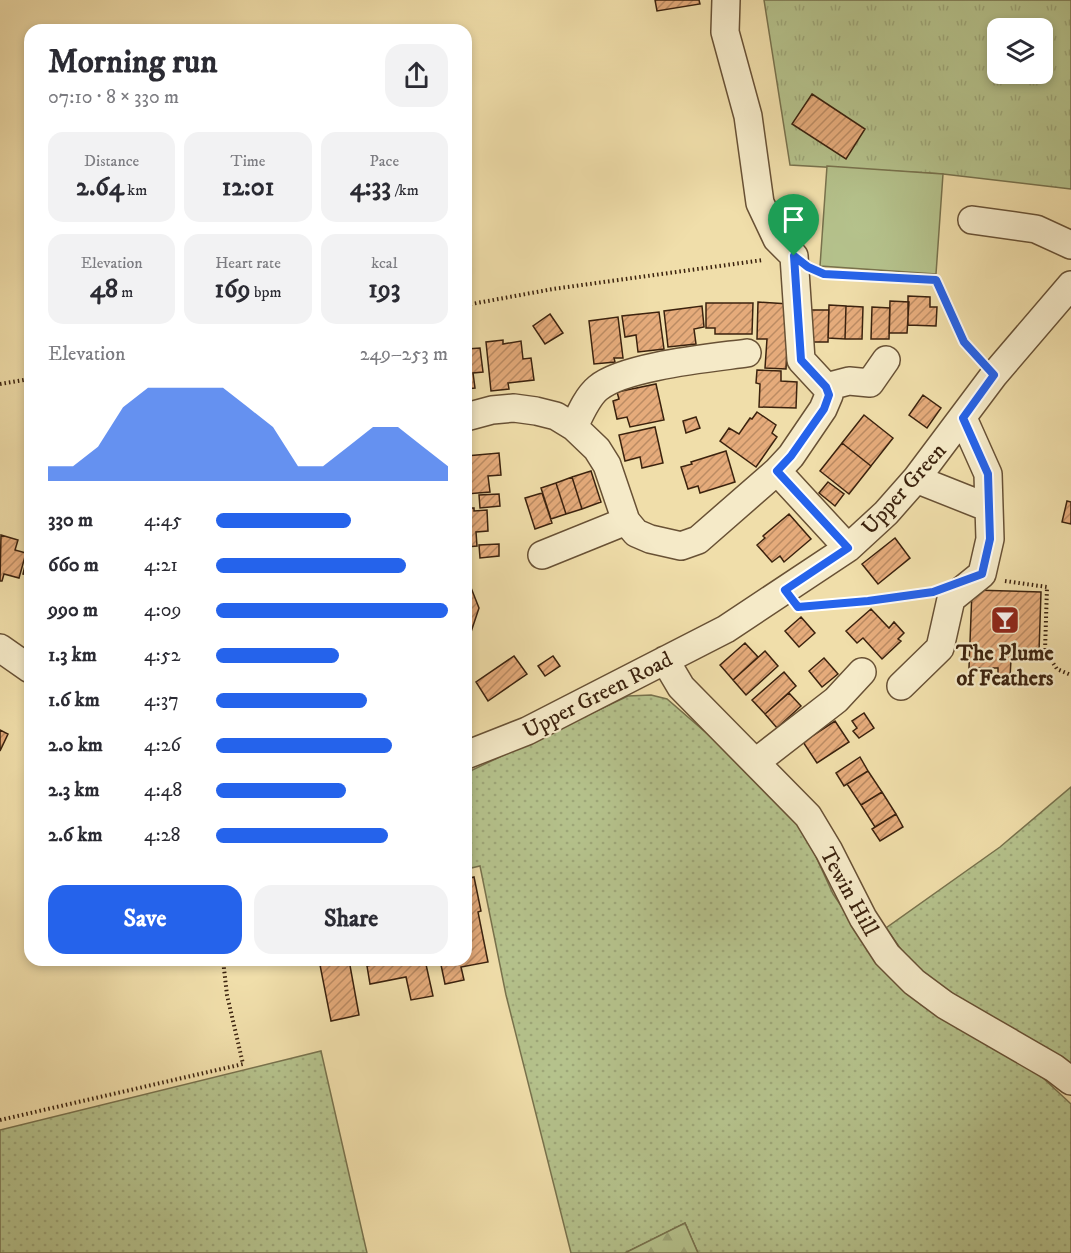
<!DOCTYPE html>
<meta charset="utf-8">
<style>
body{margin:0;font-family:"IM FELL DW Pica",serif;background:#f2f2f3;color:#2b2b33;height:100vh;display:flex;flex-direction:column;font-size:22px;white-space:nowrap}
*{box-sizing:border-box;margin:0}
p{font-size:20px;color:#7c7c81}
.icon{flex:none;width:33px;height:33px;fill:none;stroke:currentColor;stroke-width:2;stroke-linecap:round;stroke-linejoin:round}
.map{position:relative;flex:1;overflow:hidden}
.drawer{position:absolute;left:24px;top:24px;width:448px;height:942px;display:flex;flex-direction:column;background:#fff;border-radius:18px;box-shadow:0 3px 9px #0003}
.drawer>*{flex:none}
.tools{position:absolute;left:987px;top:18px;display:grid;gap:12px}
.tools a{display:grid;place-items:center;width:66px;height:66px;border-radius:12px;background:#fff;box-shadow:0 3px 9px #0003;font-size:30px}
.pin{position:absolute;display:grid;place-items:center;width:51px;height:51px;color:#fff;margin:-62px -26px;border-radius:50% 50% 50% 0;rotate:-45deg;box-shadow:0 0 6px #0007}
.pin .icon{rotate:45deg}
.round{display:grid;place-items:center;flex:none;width:63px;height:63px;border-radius:18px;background:#f2f2f3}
.head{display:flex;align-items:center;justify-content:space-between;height:102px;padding:0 24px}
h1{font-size:33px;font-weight:700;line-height:45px}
.stats{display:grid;grid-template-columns:repeat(3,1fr);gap:9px;height:102px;padding:6px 24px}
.stats div{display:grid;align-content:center;border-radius:15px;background:#f2f2f3;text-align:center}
.stats b{font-size:26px;font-weight:700}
.stats small{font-size:16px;font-weight:400}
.stats p{font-size:16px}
.chart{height:168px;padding:12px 24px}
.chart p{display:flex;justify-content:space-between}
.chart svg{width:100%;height:108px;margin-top:6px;fill:#2563eb;opacity:.7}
.primary-button{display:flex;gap:12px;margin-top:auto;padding:12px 24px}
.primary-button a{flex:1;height:69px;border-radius:18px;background:#2563eb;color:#fff;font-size:24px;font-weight:700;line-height:69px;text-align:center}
.primary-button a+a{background:#f2f2f3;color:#2b2b33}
ul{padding:0 24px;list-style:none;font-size:20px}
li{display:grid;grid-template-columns:96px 72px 1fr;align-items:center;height:45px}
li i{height:15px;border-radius:8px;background:#2563eb}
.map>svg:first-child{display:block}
.grass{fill:url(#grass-dots);stroke:#78724d;stroke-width:1.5}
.forest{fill:url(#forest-firs);stroke:#78724d;stroke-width:1.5}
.park{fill:url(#park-tufts);stroke:#78724d;stroke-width:1.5;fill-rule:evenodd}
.pitch{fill:#b5c28c;stroke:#78724d;stroke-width:1.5}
.building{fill:url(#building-hatch);stroke:#3b220e;stroke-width:1.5}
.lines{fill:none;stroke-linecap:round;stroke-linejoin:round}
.minor-casing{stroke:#685135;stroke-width:30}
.path{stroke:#3b220e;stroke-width:4;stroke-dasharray:1.5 3;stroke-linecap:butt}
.minor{stroke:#f5eac8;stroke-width:27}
.route-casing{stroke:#fff;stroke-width:12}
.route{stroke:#2563eb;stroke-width:8}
.labels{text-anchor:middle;stroke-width:4.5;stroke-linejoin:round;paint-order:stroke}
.street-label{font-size:22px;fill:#3b220e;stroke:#f5eac8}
.poi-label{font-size:22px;font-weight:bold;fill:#3b220e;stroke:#f5eac8}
</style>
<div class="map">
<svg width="1071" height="1253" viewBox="0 0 1071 1253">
<defs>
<pattern id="grass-dots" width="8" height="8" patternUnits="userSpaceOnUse" patternTransform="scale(1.5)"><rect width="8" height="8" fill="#b5c28c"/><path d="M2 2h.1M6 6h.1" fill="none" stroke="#9da678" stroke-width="1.8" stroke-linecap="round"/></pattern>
<pattern id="forest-firs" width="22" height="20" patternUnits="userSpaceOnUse" patternTransform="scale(1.5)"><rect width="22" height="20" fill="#b5c28c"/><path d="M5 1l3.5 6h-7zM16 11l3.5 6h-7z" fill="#9da678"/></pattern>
<pattern id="park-tufts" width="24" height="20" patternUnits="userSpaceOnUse" patternTransform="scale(1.5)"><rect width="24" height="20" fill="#b5c28c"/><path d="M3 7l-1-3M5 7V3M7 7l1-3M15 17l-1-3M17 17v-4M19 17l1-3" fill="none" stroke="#9da678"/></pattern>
<pattern id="building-hatch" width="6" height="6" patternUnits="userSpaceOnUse" patternTransform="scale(1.5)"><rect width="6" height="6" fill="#e5ab7b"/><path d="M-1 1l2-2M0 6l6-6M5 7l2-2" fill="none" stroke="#bb8b63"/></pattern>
</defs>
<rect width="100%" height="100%" fill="#f0deaa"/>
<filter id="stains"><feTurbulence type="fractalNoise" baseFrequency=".00333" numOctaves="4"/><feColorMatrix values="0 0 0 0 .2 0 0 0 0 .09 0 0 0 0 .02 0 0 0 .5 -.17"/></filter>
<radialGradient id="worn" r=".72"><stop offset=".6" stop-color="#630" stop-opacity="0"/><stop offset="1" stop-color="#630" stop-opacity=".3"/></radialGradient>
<path class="grass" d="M 651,695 L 667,699 L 776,793 L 806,835 L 833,894 L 868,946 L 1042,1077 L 1071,1104 L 1071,1253 L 698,1253 L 685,1223 L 625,1253 L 571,1253 L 506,995 L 480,866 L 467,869 L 466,773 L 628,696 Z
M 1071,787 L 1071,1071 L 998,1028 L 914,968 L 886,928 L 1000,847 Z
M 321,1051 L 367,1253 L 0,1253 L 0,1130 Z"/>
<path class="forest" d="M 685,1223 L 698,1253 L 625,1253 Z"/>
<path class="park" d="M 764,0 L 1071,0 L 1071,189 L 943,174 L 790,165 ZM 998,28 L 1042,28 L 1042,74 L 998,74 Z"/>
<path class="pitch" d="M 827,166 L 943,174 L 936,274 L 820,266 Z"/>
<path class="building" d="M 655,0 L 699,0 L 700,4 L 657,11 Z
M 812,94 L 865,129 L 846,159 L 792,124 Z
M 908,296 L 930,297 L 930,307 L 937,307 L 936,326 L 908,325 Z
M 890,301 L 909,302 L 907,333 L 889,333 Z
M 758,302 L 789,304 L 786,369 L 765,368 L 767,339 L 757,339 Z
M 706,303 L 753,303 L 752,334 L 715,334 L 715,328 L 706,328 Z
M 829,305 L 846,306 L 845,339 L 828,338 Z
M 702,306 L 704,327 L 694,329 L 696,344 L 668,347 L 664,311 Z
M 846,306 L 863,307 L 862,339 L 845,339 Z
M 872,307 L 890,308 L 889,339 L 871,339 Z
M 810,310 L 829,310 L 828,342 L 808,342 Z
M 659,312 L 664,349 L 638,352 L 636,335 L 625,337 L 622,316 Z
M 550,314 L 563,333 L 545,344 L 533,326 Z
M 618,317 L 623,358 L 614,358 L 615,362 L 594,364 L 589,321 Z
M 503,340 L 503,344 L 521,341 L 523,359 L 531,358 L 534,380 L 508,383 L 509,389 L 491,391 L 486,342 Z
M 480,348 L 483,372 L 473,373 L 475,388 L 466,389 L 467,349 Z
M 757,370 L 781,371 L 781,381 L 797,382 L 796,408 L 759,407 L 760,384 L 756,383 Z
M 656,384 L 664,420 L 630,427 L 627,417 L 617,419 L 613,401 L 619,399 L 617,392 Z
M 923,395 L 941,408 L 927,428 L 909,415 Z
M 757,412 L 776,425 L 772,433 L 777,437 L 756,467 L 720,441 L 729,428 L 739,434 L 750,418 L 752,419 Z
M 864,415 L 893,438 L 871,466 L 842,443 Z
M 696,417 L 700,428 L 686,433 L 683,421 Z
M 655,427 L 663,463 L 642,468 L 640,457 L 625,461 L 619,435 Z
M 842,443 L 871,466 L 849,494 L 820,471 Z
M 726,451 L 735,482 L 700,493 L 698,486 L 688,489 L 681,467 L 692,464 L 691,462 Z
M 499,453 L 501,475 L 488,476 L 490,492 L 466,494 L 466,456 Z
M 591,471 L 601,502 L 582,509 L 572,477 Z
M 572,477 L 582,509 L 566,514 L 556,483 Z
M 828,482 L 844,494 L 835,506 L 819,493 Z
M 556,483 L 566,514 L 551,519 L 541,488 Z
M 542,493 L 552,523 L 535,529 L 525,498 Z
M 499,494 L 500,506 L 480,508 L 479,495 Z
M 1067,501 L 1071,502 L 1071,524 L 1062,522 Z
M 466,508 L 474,508 L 474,511 L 487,510 L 488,531 L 476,532 L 477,546 L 466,547 Z
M 789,514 L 811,539 L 784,562 L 780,556 L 772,562 L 757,545 L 765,538 L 763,536 Z
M 1,535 L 18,540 L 15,550 L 26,553 L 19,578 L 4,574 L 2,581 L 0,581 Z
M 895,538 L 910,558 L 878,584 L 862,564 Z
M 499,544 L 499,556 L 480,558 L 479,545 Z
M 30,546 L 30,576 L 23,574 Z
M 466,575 L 479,608 L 469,638 L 466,638 Z
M 972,590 L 1041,592 L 1039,652 L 1018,651 L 1018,660 L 1011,660 L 1010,677 L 998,677 L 998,668 L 969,668 Z
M 871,609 L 889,628 L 894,622 L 904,633 L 898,639 L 901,641 L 882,659 L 863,638 L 857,643 L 846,631 Z
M 801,617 L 815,633 L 799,647 L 785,631 Z
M 745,643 L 758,657 L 733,680 L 720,665 Z
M 765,651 L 778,666 L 746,695 L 733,680 Z
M 514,656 L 527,674 L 488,701 L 476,682 Z
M 553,656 L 560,666 L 545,676 L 538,666 Z
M 824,658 L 838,674 L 822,687 L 809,671 Z
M 784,672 L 796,686 L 765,714 L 752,700 Z
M 789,693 L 801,706 L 777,728 L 765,714 Z
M 864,713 L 874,728 L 859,738 L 853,731 L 857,728 L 852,721 Z
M 835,721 L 849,742 L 817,763 L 803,742 Z
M 0,730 L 8,734 L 0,751 Z
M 860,757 L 868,771 L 844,786 L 836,773 Z
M 868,771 L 882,792 L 861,805 L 847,784 Z
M 882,792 L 896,814 L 875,827 L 861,805 Z
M 896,814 L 903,827 L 880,841 L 872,829 Z
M 474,877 L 481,911 L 478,912 L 488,962 L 461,967 L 464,980 L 445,984 L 440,960 L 466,960 L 466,879 Z
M 321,960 L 349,960 L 359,1015 L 331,1021 L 320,965 L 322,965 Z
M 396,960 L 425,960 L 433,996 L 411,1000 L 406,977 L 370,984 L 367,966 Z"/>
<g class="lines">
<g class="minor-casing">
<path id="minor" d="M 726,0 L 725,32 L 748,116 L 760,203 L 777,239 L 794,256 L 801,360 L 826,387 L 829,395 L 823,409 L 791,456 L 777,471
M 972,220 L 1036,229 L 1071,245
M 826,387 L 849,381 L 870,383 L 886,360
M 466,417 L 492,410 L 514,408 L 536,411 L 556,416 L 574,427 L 597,449 L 607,465 L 626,521 L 636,533 L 650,539 L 681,546 L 698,540 L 777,471 L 848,548
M 574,427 C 580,414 587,397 598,388 C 624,366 711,358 747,353
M 916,479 L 989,508
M 542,555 L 626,521
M 0,648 L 30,669
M 665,660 L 681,687 L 808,816 L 829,851 L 863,918 L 887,955 L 914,982 L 945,1005 L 1054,1068 L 1071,1081
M 901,686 L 940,648 L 951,599 L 982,574 L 990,539 L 988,474 L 963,418
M 466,755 L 527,731 L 726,629 L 848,548 L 886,513 L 916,479 L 994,375 L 1071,285
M 756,762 L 836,700 L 862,672"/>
</g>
<path class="path" d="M 819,272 L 824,274 L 936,280 L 965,342 L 977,357
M 466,305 L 553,289 L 763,260
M 0,384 L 30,379
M 1005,581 L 1047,587 L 1045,651 L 1057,669 L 1071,675
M 807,606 L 868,601 L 927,593
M 0,1120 L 243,1064 L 227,995 L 223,960"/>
<use href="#minor" class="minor"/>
</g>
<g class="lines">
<g class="route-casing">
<path id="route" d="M 794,256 L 808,267 L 824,274 L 936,280 L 964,342 L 994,375 L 963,418 L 988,474 L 990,539 L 982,574 L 933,592 L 868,601 L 798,607 L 785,590 L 848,548 L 777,471 L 791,456 L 824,409 L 829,395 L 826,387 L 801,360 Z"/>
</g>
<use href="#route" class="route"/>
</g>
<defs>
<g id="bar-square" transform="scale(1.5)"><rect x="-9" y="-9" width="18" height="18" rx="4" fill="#8f2418" stroke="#f5eac8"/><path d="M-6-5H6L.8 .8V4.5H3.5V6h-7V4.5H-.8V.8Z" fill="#fff"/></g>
</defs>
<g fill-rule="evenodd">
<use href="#bar-square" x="1005" y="620"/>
</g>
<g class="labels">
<g class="street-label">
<text transform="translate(903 488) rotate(-48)" y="8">Upper Green</text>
<text transform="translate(597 694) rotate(-27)" y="8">Upper Green Road</text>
<text transform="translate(850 891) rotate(61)" y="8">Tewin Hill</text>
</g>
<g class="poi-label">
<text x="1005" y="660">The Plume<tspan x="1005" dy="25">of Feathers</tspan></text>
</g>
</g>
<rect width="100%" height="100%" filter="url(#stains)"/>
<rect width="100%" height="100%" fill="url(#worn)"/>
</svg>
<div class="tools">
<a><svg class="icon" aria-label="layers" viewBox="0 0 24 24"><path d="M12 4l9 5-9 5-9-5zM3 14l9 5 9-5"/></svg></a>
</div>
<div class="pin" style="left:794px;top:256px;background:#1e9e55"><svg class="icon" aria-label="arrive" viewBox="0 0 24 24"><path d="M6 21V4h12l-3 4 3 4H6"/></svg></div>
<section class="drawer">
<div class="head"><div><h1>Morning run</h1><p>07:10 · 8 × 330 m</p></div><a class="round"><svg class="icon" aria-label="share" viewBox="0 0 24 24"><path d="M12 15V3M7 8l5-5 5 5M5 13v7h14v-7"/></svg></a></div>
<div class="stats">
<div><p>Distance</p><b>2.64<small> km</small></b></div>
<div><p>Time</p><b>12:01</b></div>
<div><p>Pace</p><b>4:33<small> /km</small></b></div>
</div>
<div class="stats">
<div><p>Elevation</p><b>48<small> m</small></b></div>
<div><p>Heart rate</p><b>169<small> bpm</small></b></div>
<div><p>kcal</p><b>193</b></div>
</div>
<div class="chart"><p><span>Elevation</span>249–253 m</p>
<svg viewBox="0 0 160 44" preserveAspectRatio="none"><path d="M0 44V38L10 38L20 30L30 14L40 6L50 6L60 6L70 6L80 14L90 22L100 38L110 38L120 30L130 22L140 22L150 30L160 38V44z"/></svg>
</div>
<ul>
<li><b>330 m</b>4:45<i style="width:58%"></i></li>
<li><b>660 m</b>4:21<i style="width:82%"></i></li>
<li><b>990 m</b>4:09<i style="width:100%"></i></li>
<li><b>1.3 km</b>4:52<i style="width:53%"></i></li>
<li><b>1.6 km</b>4:37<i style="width:65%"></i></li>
<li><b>2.0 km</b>4:26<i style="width:76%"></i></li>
<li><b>2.3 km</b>4:48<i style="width:56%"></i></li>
<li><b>2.6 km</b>4:28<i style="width:74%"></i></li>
</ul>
<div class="primary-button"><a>Save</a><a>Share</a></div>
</section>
</div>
